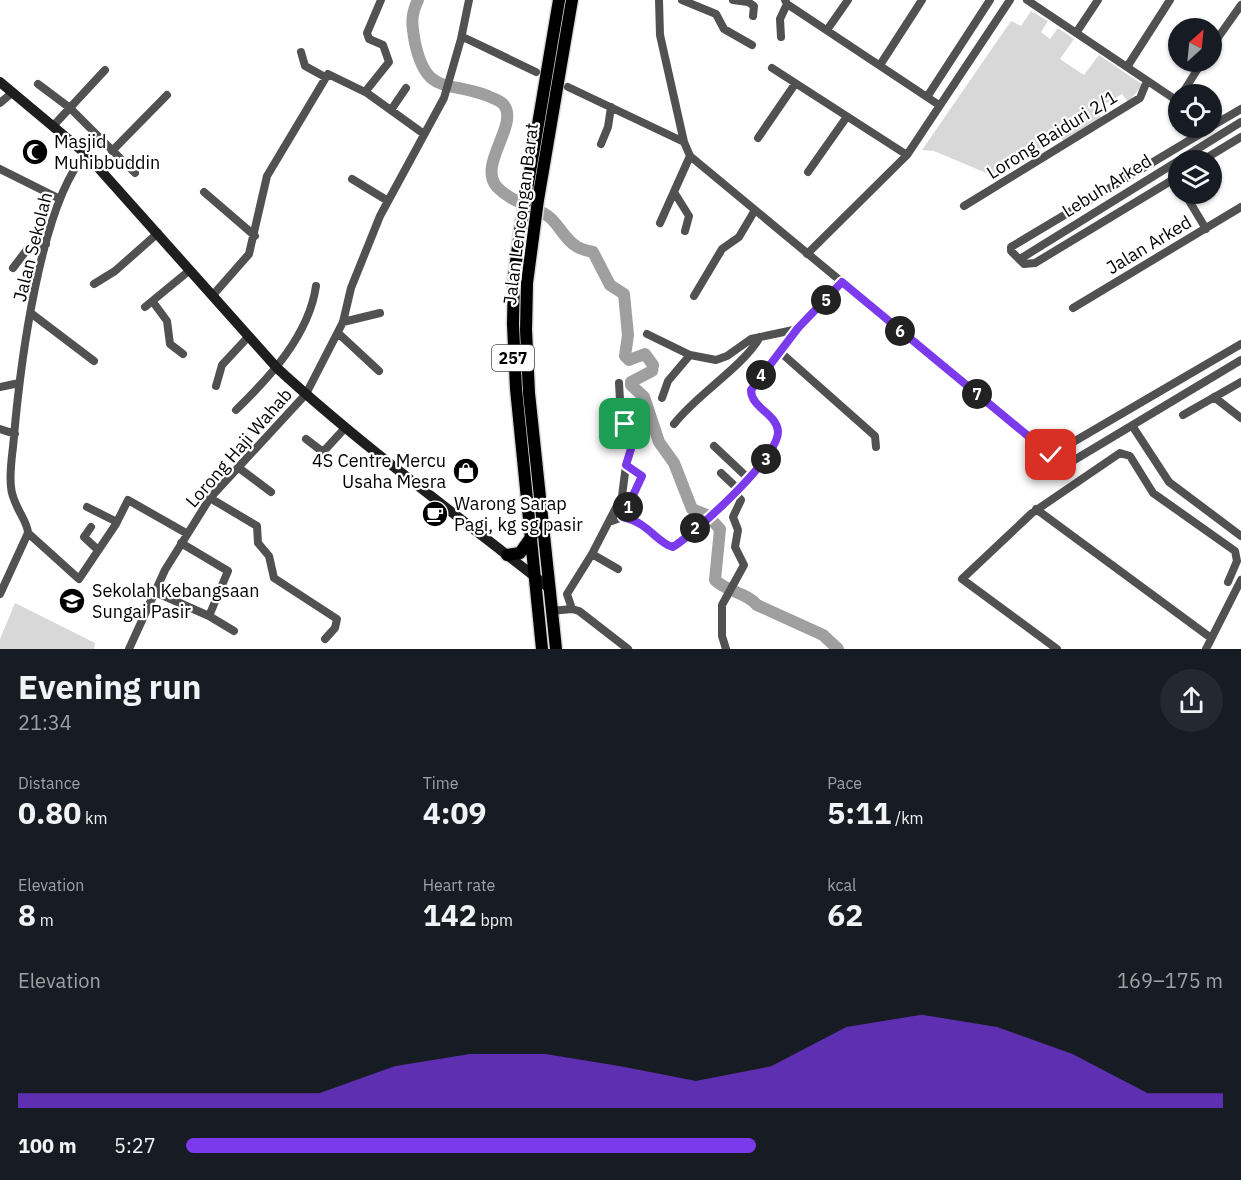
<!DOCTYPE html>
<meta charset="utf-8">
<style>
body{margin:0;font-family:"IBM Plex Sans",sans-serif;background:#242831;color:#f1f3f6;height:100vh;display:flex;flex-direction:column;font-size:22px;white-space:nowrap}
*{box-sizing:border-box;margin:0}
p{font-size:20px;color:#9ea1a6}
.icon{flex:none;width:33px;height:33px;fill:none;stroke:currentColor;stroke-width:2;stroke-linecap:round;stroke-linejoin:round}
.map{position:relative;height:649px;overflow:hidden}
.details{display:flex;flex-direction:column;background:#171b24;flex:1}
.details>*{flex:none}
.needle{width:39px;rotate:27deg}
.fabs{position:absolute;left:1168px;top:18px;display:grid;gap:12px}
.fabs a{display:grid;place-items:center;width:54px;height:54px;border-radius:50%;background:#171b24;box-shadow:0 2px 4px #0004;font-size:30px}
.pin{position:absolute;display:grid;place-items:center;width:51px;height:51px;color:#fff;margin:-26px;border-radius:12px;box-shadow:0 3px 9px #0006}
.km{position:absolute;width:30px;height:30px;margin:-15px;border-radius:50%;background:#222;color:#fff;font-size:16px;line-height:30px;text-align:center}
.round{display:grid;place-items:center;flex:none;width:63px;height:63px;border-radius:32px;background:#242831}
.headline{display:flex;align-items:center;justify-content:space-between;height:102px;padding:0 18px}
h1{font-size:33px;font-weight:700;line-height:45px}
.stats{display:grid;grid-template-columns:repeat(3,1fr);gap:9px;height:102px;padding:6px 18px}
.stats div{display:grid;align-content:center}
.stats b{font-size:30px;font-weight:700}
.stats small{font-size:16px;font-weight:400}
.stats p{font-size:16px}
.chart{height:168px;padding:12px 18px}
.chart p{display:flex;justify-content:space-between}
.chart svg{width:100%;height:108px;margin-top:6px;fill:#7c3aed;opacity:.7}
ul{padding:0 18px;list-style:none;font-size:20px}
li{display:grid;grid-template-columns:96px 72px 1fr;align-items:center;height:45px}
li i{height:15px;border-radius:8px;background:#7c3aed}
.map>svg:first-child{display:block}
.green{fill:#d8d8d8}
.lines{fill:none;stroke-linecap:round;stroke-linejoin:round}
.river{stroke:#9f9f9f;stroke-width:12}
.trunk-casing{stroke:#dbdbdb;stroke-width:15}
.minor{stroke:#515151;stroke-width:8}
.secondary{stroke:#1e1e1e;stroke-width:10}
.trunk{stroke:#000;stroke-width:12}
.route-casing{stroke:#fff;stroke-width:12}
.route{stroke:#7c3aed;stroke-width:8}
.labels{text-anchor:middle;stroke-width:4.5;stroke-linejoin:round;paint-order:stroke}
.shield{fill:#fff;stroke:#4c4c4c;stroke-width:1.5}
.shield-label{font-size:16px;font-weight:bold;fill:#000}
.street-label{font-size:18px;fill:#000;stroke:#fff}
.poi-label{font-size:18px;fill:#000;stroke:#fff;text-anchor:start}
</style>
<div class="map">
<svg width="1241" height="649" viewBox="0 0 1241 649">
<rect width="100%" height="100%" fill="#fff"/>
<path class="green" d="M 1031,11 L 1048,21 L 1041,32 L 1050,39 L 1058,28 L 1074,39 L 1060,59 L 1084,75 L 1099,55 L 1143,85 L 1128,102 L 1122,94 L 1097,109 L 1101,118 L 1064,141 L 1061,138 L 991,175 L 934,151 L 922,150 L 1011,21 L 1021,26 Z
M 15,603 L 95,643 L 94,649 L 0,649 L 0,639 Z"/>
<g class="lines">
<path class="river" d="M 418,0 C 410,16 412,26 415,43 C 427,97 448,80 488,96 C 494,99 500,100 504,105 C 519,125 477,165 497,187 C 511,202 531,205 548,216 C 559,224 564,239 576,246 C 580,249 588,251 593,252 L 610,285 L 624,294 L 628,335 L 625,356 L 629,360 L 645,354 L 653,365 L 652,371 L 631,382 L 631,385 L 644,397 L 659,442 L 674,463 L 692,509 L 707,515 L 720,529 L 715,580 C 727,592 746,592 757,605 L 823,635 L 838,649"/>
<g class="trunk-casing">
<path id="trunk" d="M 507,555 L 520,553 L 532,536
M 542,649 L 516,389 L 513,324 L 514,277 L 520,231 L 559,0
M 556,649 L 529,393 L 526,330 L 527,283 L 538,200 L 572,0"/>
</g>
<path class="minor" d="M 659,0 L 660,35 L 684,142 L 690,156 L 1060,463 L 1071,462 L 1241,360
M 682,0 L 716,14 L 724,29 L 752,45
M 733,0 L 748,2 L 754,6 L 753,16
M 785,0 L 787,4 L 939,105
M 1027,0 L 1179,102
M 827,30 L 848,0
M 1076,33 L 1098,0
M 781,37 L 780,19 L 787,4
M 461,39 L 469,0
M 1212,46 L 1241,5
M 301,52 L 305,66 L 325,77
M 880,65 L 922,0
M 1127,67 L 1170,0
M 772,68 L 907,155
M 38,84 L 70,108 L 135,173
M 568,87 L 684,142
M 365,92 L 389,62 L 383,45 L 369,39 L 367,33 L 381,0
M 1182,94 L 1202,62
M 927,97 L 990,0
M 0,103 L 13,92
M 391,110 L 406,88
M 54,125 L 105,70
M 1212,126 L 1241,109
M 758,138 L 795,84
M 601,144 L 608,127 L 611,107
M 112,151 L 167,95
M 1203,160 L 1241,137
M 0,169 L 60,199
M 808,172 L 846,118
M 1179,176 L 1035,263 L 1024,264 L 1011,251 L 1011,247 L 1210,128
M 352,179 L 388,201
M 204,192 L 255,236
M 674,192 L 689,216 L 685,231
M 1185,194 L 1206,229
M 964,206 L 1140,98 L 1147,81
M 660,223 L 690,156
M 807,254 L 907,155 L 1010,0
M 1020,259 L 1241,122
M 13,268 L 29,247 L 46,244
M 94,284 L 115,271 L 158,233
M 213,295 L 249,254 L 267,176 L 328,74 L 367,93 L 424,134
M 694,296 L 722,249 L 739,237 L 755,210
M 153,302 L 167,321 L 170,344 L 183,354
M 145,307 L 190,270
M 1073,308 L 1241,207
M 32,314 L 94,361
M 343,322 L 380,313
M 338,333 L 379,371
M 647,334 L 690,355 L 716,360 L 727,356 L 751,339 L 798,329
M 779,351 L 875,436 L 876,447
M 216,386 L 222,365 L 249,336
M 0,387 L 19,383
M 1214,397 L 1241,418
M 662,398 L 668,381 L 690,355
M 236,410 C 270,377 309,335 316,286
M 1183,415 L 1241,382
M 674,424 C 698,393 742,368 760,337
M 1133,427 L 1169,482 L 1241,536
M 0,429 L 15,434
M 306,439 L 323,452 L 345,428
M 714,446 L 749,479
M 1051,455 L 1241,344
M 239,468 L 271,492
M 721,473 L 738,489
M 210,498 L 257,526 L 258,543 L 269,556 L 274,578 L 337,619 L 335,628 L 325,639
M 87,507 L 117,522
M 1036,509 L 1211,638
M 623,517 C 648,523 657,542 673,547 C 696,531 782,456 777,428 C 774,414 759,407 751,396 L 752,386 L 798,329 L 842,282
M 609,522 L 623,517 L 642,476 L 626,465 L 635,436 L 621,417 L 619,383
M 91,527 L 84,537 L 98,550
M 28,533 L 79,579 L 116,524 L 128,500 L 186,533
M 181,543 L 228,571 L 209,616
M 592,554 L 618,569
M 155,592 L 209,616 L 234,631
M 0,594 L 28,533 C 28,521 12,505 11,487 C 9,470 13,452 14,436 C 20,368 40,203 86,154
M 572,609 L 567,594 L 592,554 L 622,496 L 626,465
M 551,611 L 572,609 L 579,611 L 628,649
M 129,649 L 165,570 L 210,498 L 306,394 L 343,322 L 351,288 L 380,216 L 444,98 L 461,39 L 465,38 L 536,72
M 726,649 L 722,636 L 722,605 L 744,565 L 735,547 L 738,530 L 733,517 L 741,500 L 734,492
M 1057,649 L 962,579 L 1032,513 L 1120,453 L 1130,456 L 1153,493 L 1235,551 L 1237,561 L 1228,582
M 1206,649 L 1241,580"/>
<path class="secondary" d="M 0,82 L 86,154 L 277,368 C 363,447 457,515 548,587"/>
<use href="#trunk" class="trunk"/>
</g>
<g class="lines">
<g class="route-casing">
<path id="route" d="M 625,424 L 635,436 L 626,465 L 642,476 L 623,517 C 649,523 657,543 673,547 C 696,532 779,458 778,431 C 776,413 751,408 751,390 L 798,328 L 842,282 L 1051,455"/>
</g>
<use href="#route" class="route"/>
</g>
<defs>
<g id="mosque-disc" transform="scale(1.35)"><circle r="9.5" fill="#000" stroke="#fff"/><path d="M3.5-4.9A6 6 0 1 0 3.5 4.9A5 5 0 1 1 3.5-4.9Z" fill="#fff"/></g>
<g id="shop-disc" transform="scale(1.35)"><circle r="9.5" fill="#000" stroke="#fff"/><path d="M-5-2.5h2.3a2.7 3.5 0 0 1 5.4 0H5L5.5 6h-11ZM-1.5-2.5h3a1.5 2.3 0 0 0-3 0Z" fill="#fff"/></g>
<g id="cafe-disc" transform="scale(1.35)"><circle r="9.5" fill="#000" stroke="#fff"/><path d="M-5.5-4.5H6V0H3Q3 3.5 0 3.5H-2.5Q-5.5 3.5-5.5 0ZM3-3.2v2h1.7v-2ZM-6 4.5H4V6H-6Z" fill="#fff"/></g>
<g id="school-disc" transform="scale(1.35)"><circle r="9.5" fill="#000" stroke="#fff"/><path d="M0-5L7-2L0 1L-7-2ZM-4 1L0 2.5L4 1V4Q0 6-4 4Z" fill="#fff"/></g>
</defs>
<g fill-rule="evenodd">
<use href="#mosque-disc" x="35" y="152"/>
<use href="#shop-disc" x="466" y="471"/>
<use href="#cafe-disc" x="435" y="514"/>
<use href="#school-disc" x="72" y="601"/>
</g>
<g class="labels">
<rect class="shield" x="492" y="345" width="42" height="26" rx="4.5"/>
<g class="shield-label">
<text x="513" y="364">257</text>
</g>
<g class="street-label">
<text transform="translate(1052 135) rotate(-32)" y="6">Lorong Baiduri 2/1</text>
<text transform="translate(1107 186) rotate(-32)" y="6">Lebuh Arked</text>
<text transform="translate(521 214) rotate(-83)" y="6">Jalan Lencongan Barat</text>
<text transform="translate(1149 245) rotate(-31)" y="6">Jalan Arked</text>
<text transform="translate(33 247) rotate(-76)" y="6">Jalan Sekolah</text>
<text transform="translate(239 448) rotate(-49)" y="6">Lorong Haji Wahab</text>
</g>
<g class="poi-label">
<text x="54" y="148">Masjid<tspan x="54" dy="21">Muhibbuddin</tspan></text>
<text x="446" y="467" text-anchor="end">4S Centre Mercu<tspan x="446" dy="21">Usaha Mesra</tspan></text>
<text x="454" y="510">Warong Sarap<tspan x="454" dy="21">Pagi, kg sg pasir</tspan></text>
<text x="92" y="597">Sekolah Kebangsaan<tspan x="92" dy="21">Sungai Pasir</tspan></text>
</g>
</g>
</svg>
<div class="fabs">
<a><svg class="needle" viewBox="-14 -14 28 28"><path d="M0-13l5 13h-10z" fill="#e53935"/><path d="M0 13l5-13h-10z" fill="#9ea1a6"/></svg></a>
<a><svg class="icon" aria-label="locate" viewBox="0 0 24 24"><circle cx="12" cy="12" r="6"/><path d="M12 2v4M12 18v4M2 12h4M18 12h4"/></svg></a>
<a><svg class="icon" aria-label="layers" viewBox="0 0 24 24"><path d="M12 4l9 5-9 5-9-5zM3 14l9 5 9-5"/></svg></a>
</div>
<div class="pin" style="left:625px;top:424px;background:#1e9e55"><svg class="icon" aria-label="arrive" viewBox="0 0 24 24"><path d="M6 21V4h12l-3 4 3 4H6"/></svg></div>
<div class="pin" style="left:1051px;top:455px;background:#d93025"><svg class="icon" aria-label="check" viewBox="0 0 24 24"><path d="M5 12l5 5 9-10"/></svg></div>
<b class="km" style="left:628px;top:507px">1</b>
<b class="km" style="left:695px;top:528px">2</b>
<b class="km" style="left:766px;top:459px">3</b>
<b class="km" style="left:761px;top:375px">4</b>
<b class="km" style="left:826px;top:300px">5</b>
<b class="km" style="left:900px;top:331px">6</b>
<b class="km" style="left:977px;top:394px">7</b>
</div>
<section class="details">
<div class="headline"><div><h1>Evening run</h1><p>21:34</p></div><a class="round"><svg class="icon" aria-label="share" viewBox="0 0 24 24"><path d="M12 15V3M7 8l5-5 5 5M5 13v7h14v-7"/></svg></a></div>
<div class="stats">
<div><p>Distance</p><b>0.80<small> km</small></b></div>
<div><p>Time</p><b>4:09</b></div>
<div><p>Pace</p><b>5:11<small> /km</small></b></div>
</div>
<div class="stats">
<div><p>Elevation</p><b>8<small> m</small></b></div>
<div><p>Heart rate</p><b>142<small> bpm</small></b></div>
<div><p>kcal</p><b>62</b></div>
</div>
<div class="chart"><p><span>Elevation</span>169–175 m</p>
<svg viewBox="0 0 160 44" preserveAspectRatio="none"><path d="M0 44V38L10 38L20 38L30 38L40 38L50 27L60 22L70 22L80 27L90 33L100 27L110 11L120 6L130 11L140 22L150 38L160 38V44z"/></svg>
</div>
<ul>
<li><b>100 m</b>5:27<i style="width:55%"></i></li>
</ul>
</section>
